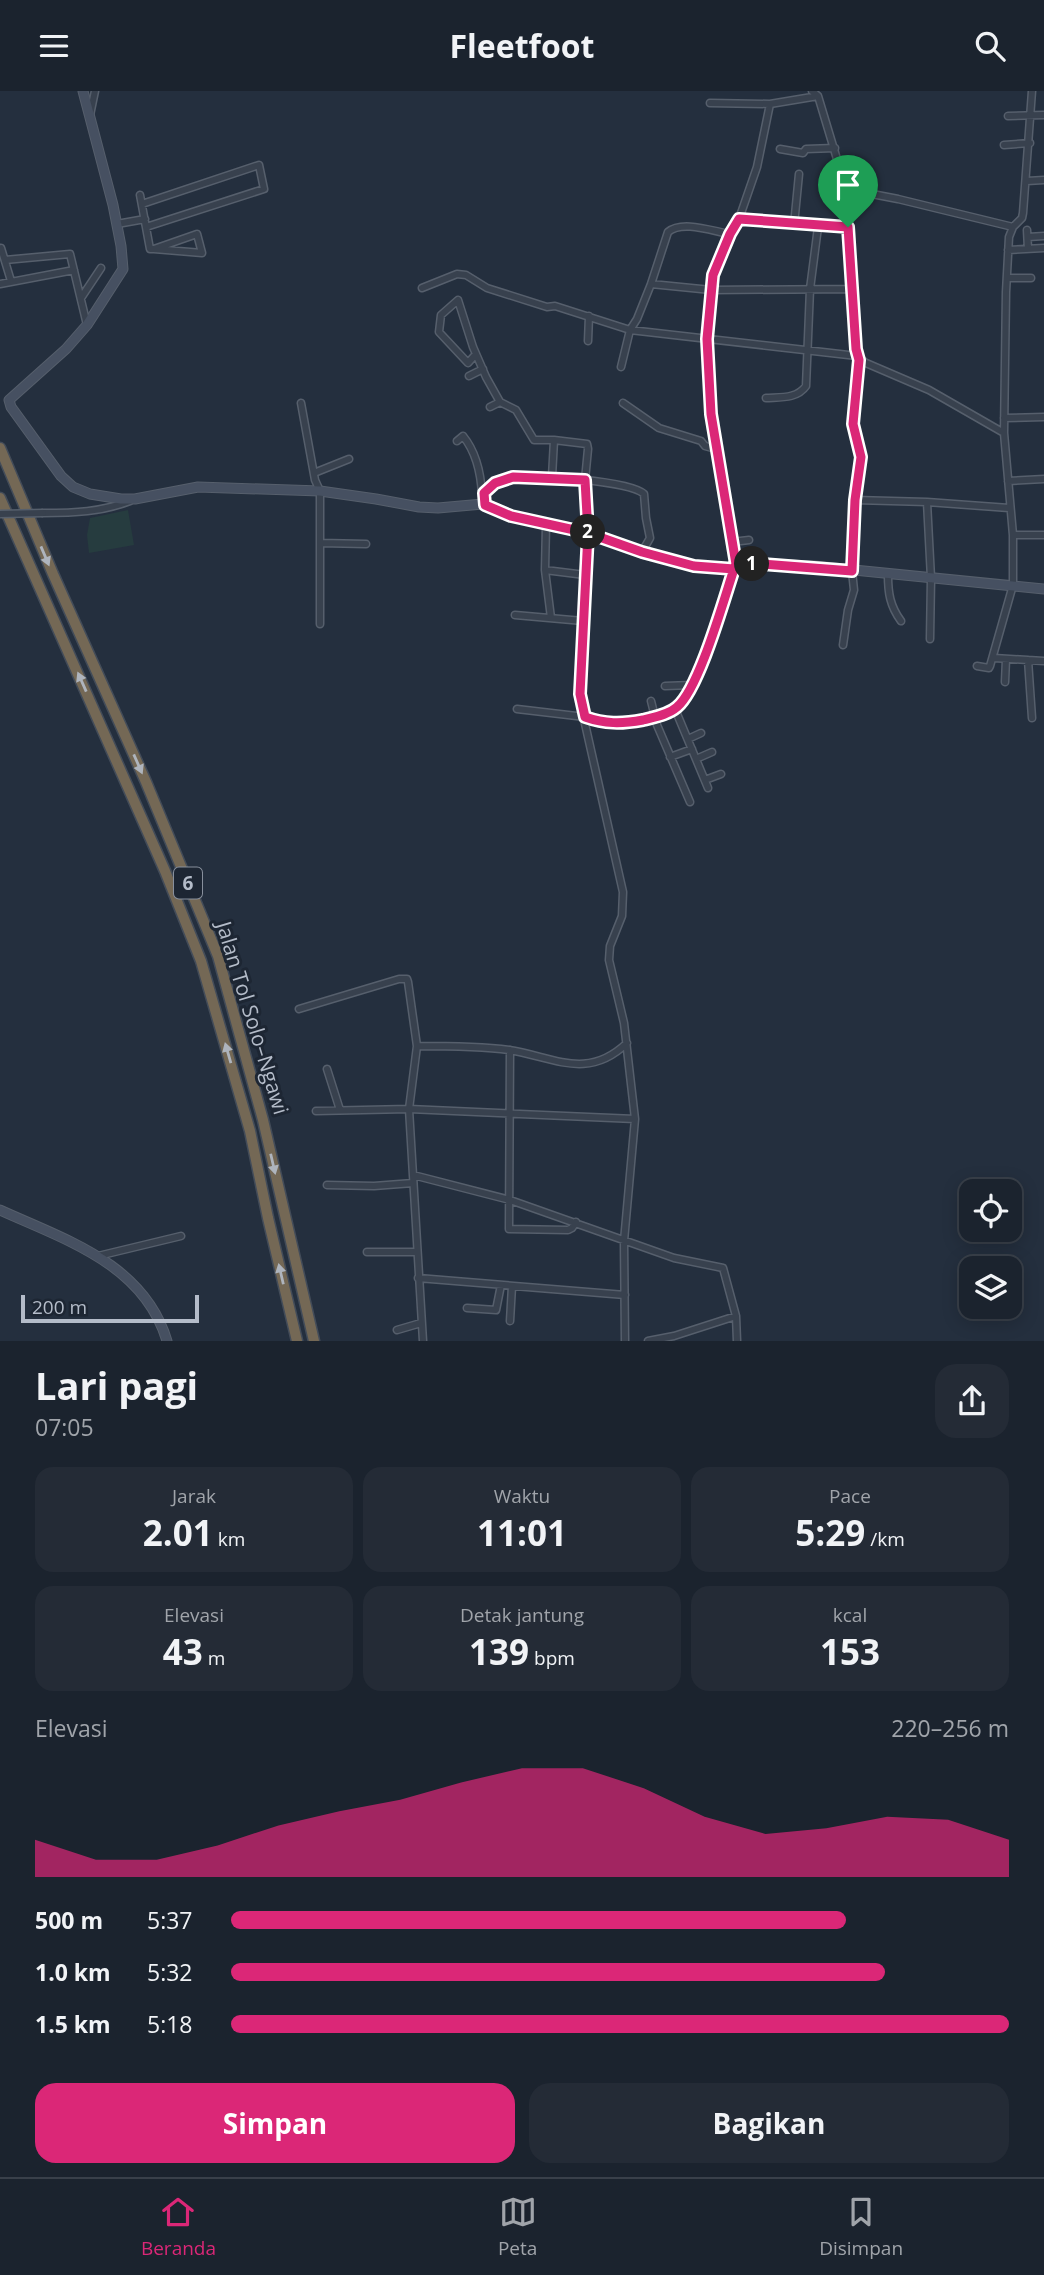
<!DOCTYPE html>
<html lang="id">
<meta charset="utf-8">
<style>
body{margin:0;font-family:"Open Sans",sans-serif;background:#242b36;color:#f1f3f6;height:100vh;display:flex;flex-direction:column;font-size:26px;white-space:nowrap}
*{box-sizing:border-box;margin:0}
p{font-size:23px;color:#a0a4aa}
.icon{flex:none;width:38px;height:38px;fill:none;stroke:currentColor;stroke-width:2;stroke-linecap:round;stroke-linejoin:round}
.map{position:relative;height:1250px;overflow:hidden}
.side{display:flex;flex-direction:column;background:#1b232e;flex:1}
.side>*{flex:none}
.tools{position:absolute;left:959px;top:1088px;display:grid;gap:14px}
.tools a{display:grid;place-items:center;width:63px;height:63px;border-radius:14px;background:#1b232e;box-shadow:0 4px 18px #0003,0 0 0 2px #39404a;font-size:35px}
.scale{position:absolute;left:21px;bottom:18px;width:178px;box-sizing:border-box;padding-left:7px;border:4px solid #b4bcc9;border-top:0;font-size:19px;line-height:24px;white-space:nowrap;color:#b4bcc9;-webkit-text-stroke:5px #1d2633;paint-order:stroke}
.pin{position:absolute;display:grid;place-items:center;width:60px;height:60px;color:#fff;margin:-72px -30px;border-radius:50% 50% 50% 0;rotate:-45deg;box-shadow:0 0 7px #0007}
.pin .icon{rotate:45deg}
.km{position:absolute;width:35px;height:35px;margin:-18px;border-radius:50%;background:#222;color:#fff;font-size:19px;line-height:35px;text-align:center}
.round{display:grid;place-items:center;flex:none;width:74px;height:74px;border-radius:21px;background:#242b36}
.headline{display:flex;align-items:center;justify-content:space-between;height:119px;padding:0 35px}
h1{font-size:38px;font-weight:700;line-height:52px}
.stats{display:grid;grid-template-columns:repeat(3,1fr);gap:10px;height:119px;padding:7px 35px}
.stats div{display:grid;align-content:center;border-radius:18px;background:#242b36;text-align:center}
.stats b{font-size:35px;font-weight:700}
.stats small{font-size:19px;font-weight:400}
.stats p{font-size:19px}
.chart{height:196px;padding:14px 35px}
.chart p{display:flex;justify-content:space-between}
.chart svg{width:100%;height:126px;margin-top:7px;fill:#db2777;opacity:.7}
.cta{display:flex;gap:14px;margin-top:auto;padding:14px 35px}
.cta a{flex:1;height:80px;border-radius:21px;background:#db2777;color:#fff;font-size:28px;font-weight:700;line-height:80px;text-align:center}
.cta a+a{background:#242b36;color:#f1f3f6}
ul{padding:0 35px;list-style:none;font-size:23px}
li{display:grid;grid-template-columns:112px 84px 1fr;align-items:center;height:52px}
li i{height:18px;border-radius:9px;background:#db2777}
header{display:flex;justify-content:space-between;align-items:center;height:91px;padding:0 35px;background:#1b232e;font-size:32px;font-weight:700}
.dock{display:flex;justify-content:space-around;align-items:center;height:98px;border-top:2px solid #39404a;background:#1b232e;font-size:19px;color:#a0a4aa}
.dock a{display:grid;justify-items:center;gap:4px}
.dock .active{color:#db2777}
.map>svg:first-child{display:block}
.green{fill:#263c3f}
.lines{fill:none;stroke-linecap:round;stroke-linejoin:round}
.street-casing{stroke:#565f6c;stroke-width:9}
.secondary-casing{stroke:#565f6c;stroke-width:11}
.highway-casing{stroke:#434c59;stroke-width:13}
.street{stroke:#38414e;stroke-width:6}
.secondary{stroke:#465061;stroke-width:9}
.highway{stroke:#746855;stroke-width:10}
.street-bridge-casing{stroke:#565f6c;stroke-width:9;stroke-linecap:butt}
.street-bridge{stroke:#38414e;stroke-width:6}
.oneway{fill:#aeb4bd}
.route-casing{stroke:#fff;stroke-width:14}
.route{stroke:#db2777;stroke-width:9}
.labels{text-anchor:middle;stroke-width:6;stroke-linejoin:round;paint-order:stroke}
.shield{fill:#1d2633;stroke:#878f9c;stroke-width:2}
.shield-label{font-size:19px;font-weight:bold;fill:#b4bcc9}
.street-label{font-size:21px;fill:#b4bcc9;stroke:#1d2633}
</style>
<header><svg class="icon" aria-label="menu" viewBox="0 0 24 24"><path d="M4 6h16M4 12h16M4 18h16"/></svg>Fleetfoot<svg class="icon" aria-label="search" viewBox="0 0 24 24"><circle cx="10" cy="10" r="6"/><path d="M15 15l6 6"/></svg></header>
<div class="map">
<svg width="1044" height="1250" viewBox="0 0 1044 1250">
<rect width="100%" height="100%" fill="#242f3e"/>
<path class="green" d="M 128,419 L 134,454 L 89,462 L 87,444 L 90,427 Z"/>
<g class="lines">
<g class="street-casing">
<path id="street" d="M 812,0 L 818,5 L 846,98 L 857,265 L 866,272 L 929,299 L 1004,342
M 710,12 L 770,13 L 818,5
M 90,24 L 95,0
M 1008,25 L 1044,24
M 1004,54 L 1030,52
M 780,58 L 803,62 L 806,58 L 835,57
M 1027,90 L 1044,89
M 846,98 L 898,108 L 1013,136
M 140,104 L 150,158 L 154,158 L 202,162 L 197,143 L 154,158
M 142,113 L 259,74 L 264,98 L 146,136
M 739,128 L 794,134 L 848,136
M 117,133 L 145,128
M 794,134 L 799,83
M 1027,139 L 1028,158
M 1028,146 L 1044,145
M 1,157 L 11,190
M 1008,159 L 1044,157
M 5,169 L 70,163 L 87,234
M 1007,187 L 1031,187
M 0,193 L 74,179
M 651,193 L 711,199 L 852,198
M 422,197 L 457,183 L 466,184 L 487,197 L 547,216 L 555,215 L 630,239 L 857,265
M 81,207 L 101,177
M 588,250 L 589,225
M 476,263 L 468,272 L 439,241 L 441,224 L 458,209 L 473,256 L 486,286 L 500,311 L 516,319 L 534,349 L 554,349
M 621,276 L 630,239 L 637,228 L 651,193 L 668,141 C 682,129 712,140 730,143
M 469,285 L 483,278
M 766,307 C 780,306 797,308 806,295 L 810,198 L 818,136
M 301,312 L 315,389 L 320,400 L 320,533
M 623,312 L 659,337 L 701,350 L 705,355 L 716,358
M 490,316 L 500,311
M 1004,327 L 1044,326
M 457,350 L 463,345 C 476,361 481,383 482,404
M 314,382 L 349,368
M 552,386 L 554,349 L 587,353 L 588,358 L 585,389 L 588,442 L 581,615 L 623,801 L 622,825 L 610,855 L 609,869 L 624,932 L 635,1028 L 624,1150 L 625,1250
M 1008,390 L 1044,388
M 855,409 L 927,411
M 485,413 L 484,402 C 493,394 500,388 512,386 C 533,383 631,390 644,403 L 646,427 L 650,447 L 642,461
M 43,422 C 74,422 101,421 130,410
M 546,434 L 545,479 L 551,527
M 1013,444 L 1044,444
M 732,451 L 749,449
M 321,452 L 366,453
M 545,479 L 585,484
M 888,484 C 888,502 890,515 901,530
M 515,524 L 583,530
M 930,548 L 931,487 L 927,411 L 1009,417
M 843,554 L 848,519 L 854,499 L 852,480 L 855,409 L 861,365 L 853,333 L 859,269
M 994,567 L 1044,570
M 1028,569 L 1032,627
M 977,575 L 989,577 L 990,575 L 1013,494 L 1013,444 L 1004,342 L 1006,201 L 1009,146 L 1013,136 L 1022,127 L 1023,122 L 1032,0
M 1005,591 L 1006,568
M 665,595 L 692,594
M 651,610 L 655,626
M 517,618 L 585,626 L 603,632 L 624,632 L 655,626 L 675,618 L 687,605 L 694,591 L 736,473 L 711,323 L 707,248 L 713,184 L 730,143 L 739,128 L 757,76 L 770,13
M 675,618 L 708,697
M 654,627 L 690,711
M 688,648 L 701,642
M 670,666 L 692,658
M 696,668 L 712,661
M 705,689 L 721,683
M 299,918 L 399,888 L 407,888 L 408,891 L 417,955 L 409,1018 L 423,1250
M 417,955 C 447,955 479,955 509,959 C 554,966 587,990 627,952
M 510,959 L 509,1138 L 568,1139 L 572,1137 L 576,1131
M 327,978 L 340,1019
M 316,1020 L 409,1018 L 635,1028
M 413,1084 L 510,1109 L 674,1167 L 723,1177 L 736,1225 L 737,1250
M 327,1094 L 374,1095 L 413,1092
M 367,1161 L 417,1161
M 98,1165 L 181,1145
M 418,1187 L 625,1204
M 467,1217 L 496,1219 L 501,1194
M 510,1230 L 512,1195
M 397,1239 L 421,1232
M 648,1250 L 674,1245 L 736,1225"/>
</g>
<g class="secondary-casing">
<path id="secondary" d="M 83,0 L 113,114 L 121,155 L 123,178 L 87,234 L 66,258 L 9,309 L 11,316 L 61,385 L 73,396 L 90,403 L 121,408 L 135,408 L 198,396 L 320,400 L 376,408 L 419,416 L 438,417 L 483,413 L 511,425 L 588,442 L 642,461 L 694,475 L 734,478 L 762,473 L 814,475 L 1044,498
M 0,1119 C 66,1149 144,1173 167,1250"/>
</g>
<g class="highway-casing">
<path id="highway" d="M 0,357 L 53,483 L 146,691 L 218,865 L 263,1029 L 314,1250
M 0,407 L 165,780 L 201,870 L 250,1040 L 268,1127 L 297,1250"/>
</g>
<use href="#street" class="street"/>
<use href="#secondary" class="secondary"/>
<use href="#highway" class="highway"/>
<g class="street-bridge-casing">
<path id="street-bridge" d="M 0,423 L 43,422"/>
</g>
<use href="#street-bridge" class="street-bridge"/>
</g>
<defs><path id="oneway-solid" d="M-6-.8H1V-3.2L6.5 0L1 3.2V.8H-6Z" transform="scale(1.75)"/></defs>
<g class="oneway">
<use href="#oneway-solid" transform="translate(45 465) rotate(67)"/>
<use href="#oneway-solid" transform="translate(82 591) rotate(-114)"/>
<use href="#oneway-solid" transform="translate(138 673) rotate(66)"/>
<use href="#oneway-solid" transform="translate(228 962) rotate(-106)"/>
<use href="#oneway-solid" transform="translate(273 1073) rotate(77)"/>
<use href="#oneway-solid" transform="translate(281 1183) rotate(-103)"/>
</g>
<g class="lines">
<g class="route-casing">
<path id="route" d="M 848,136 L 856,258 L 859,269 L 853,333 L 861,366 L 855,409 L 852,480 L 762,473 L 734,478 L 694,475 L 642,461 L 588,442 L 511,425 L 485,414 L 484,402 L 495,392 L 513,386 L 585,389 L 588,442 L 580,603 L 585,626 C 605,633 621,633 643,629 C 654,626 668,624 677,616 C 699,598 724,508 734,478 L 736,473 L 711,323 L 707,248 L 713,184 L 730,143 L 739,128 L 848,136"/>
</g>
<use href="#route" class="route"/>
</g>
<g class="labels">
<rect class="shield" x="174" y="776.5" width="28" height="31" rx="5"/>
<g class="shield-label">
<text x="188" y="799">6</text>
</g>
<g class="street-label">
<text transform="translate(252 927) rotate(73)" y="7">Jalan Tol Solo–Ngawi</text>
</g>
</g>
</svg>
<div class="tools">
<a><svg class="icon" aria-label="locate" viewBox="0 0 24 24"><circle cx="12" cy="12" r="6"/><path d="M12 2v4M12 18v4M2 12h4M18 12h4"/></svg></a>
<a><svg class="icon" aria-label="layers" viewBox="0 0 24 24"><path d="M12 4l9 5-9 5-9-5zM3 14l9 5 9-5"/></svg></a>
</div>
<div class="scale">200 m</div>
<div class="pin" style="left:848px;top:136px;background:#1e9e55"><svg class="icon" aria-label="arrive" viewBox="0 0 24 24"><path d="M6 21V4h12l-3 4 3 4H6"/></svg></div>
<b class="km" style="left:752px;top:473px">1</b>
<b class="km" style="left:588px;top:441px">2</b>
</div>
<section class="side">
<div class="headline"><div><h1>Lari pagi</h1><p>07:05</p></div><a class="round"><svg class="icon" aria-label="share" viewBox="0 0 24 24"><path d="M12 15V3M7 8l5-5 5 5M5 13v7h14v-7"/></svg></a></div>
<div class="stats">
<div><p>Jarak</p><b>2.01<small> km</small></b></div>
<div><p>Waktu</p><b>11:01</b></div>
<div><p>Pace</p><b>5:29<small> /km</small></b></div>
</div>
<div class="stats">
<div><p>Elevasi</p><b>43<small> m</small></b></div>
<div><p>Detak jantung</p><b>139<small> bpm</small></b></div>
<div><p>kcal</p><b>153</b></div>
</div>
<div class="chart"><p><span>Elevasi</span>220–256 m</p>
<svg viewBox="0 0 160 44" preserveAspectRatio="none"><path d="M0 44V31L10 38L20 38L30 33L40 26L50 21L60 17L70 11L80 6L90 6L100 13L110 23L120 29L130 27L140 23L150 24L160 31V44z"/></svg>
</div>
<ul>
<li><b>500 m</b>5:37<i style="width:79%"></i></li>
<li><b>1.0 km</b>5:32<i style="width:84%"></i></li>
<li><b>1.5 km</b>5:18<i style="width:100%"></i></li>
</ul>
<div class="cta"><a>Simpan</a><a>Bagikan</a></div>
</section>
<nav class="dock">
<a class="active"><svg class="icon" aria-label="home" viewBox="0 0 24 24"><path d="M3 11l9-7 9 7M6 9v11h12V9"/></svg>Beranda</a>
<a><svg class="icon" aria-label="map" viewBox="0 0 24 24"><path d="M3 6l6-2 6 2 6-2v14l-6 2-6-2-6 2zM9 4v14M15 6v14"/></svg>Peta</a>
<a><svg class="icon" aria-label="saved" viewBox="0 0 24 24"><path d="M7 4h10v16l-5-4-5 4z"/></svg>Disimpan</a>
</nav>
